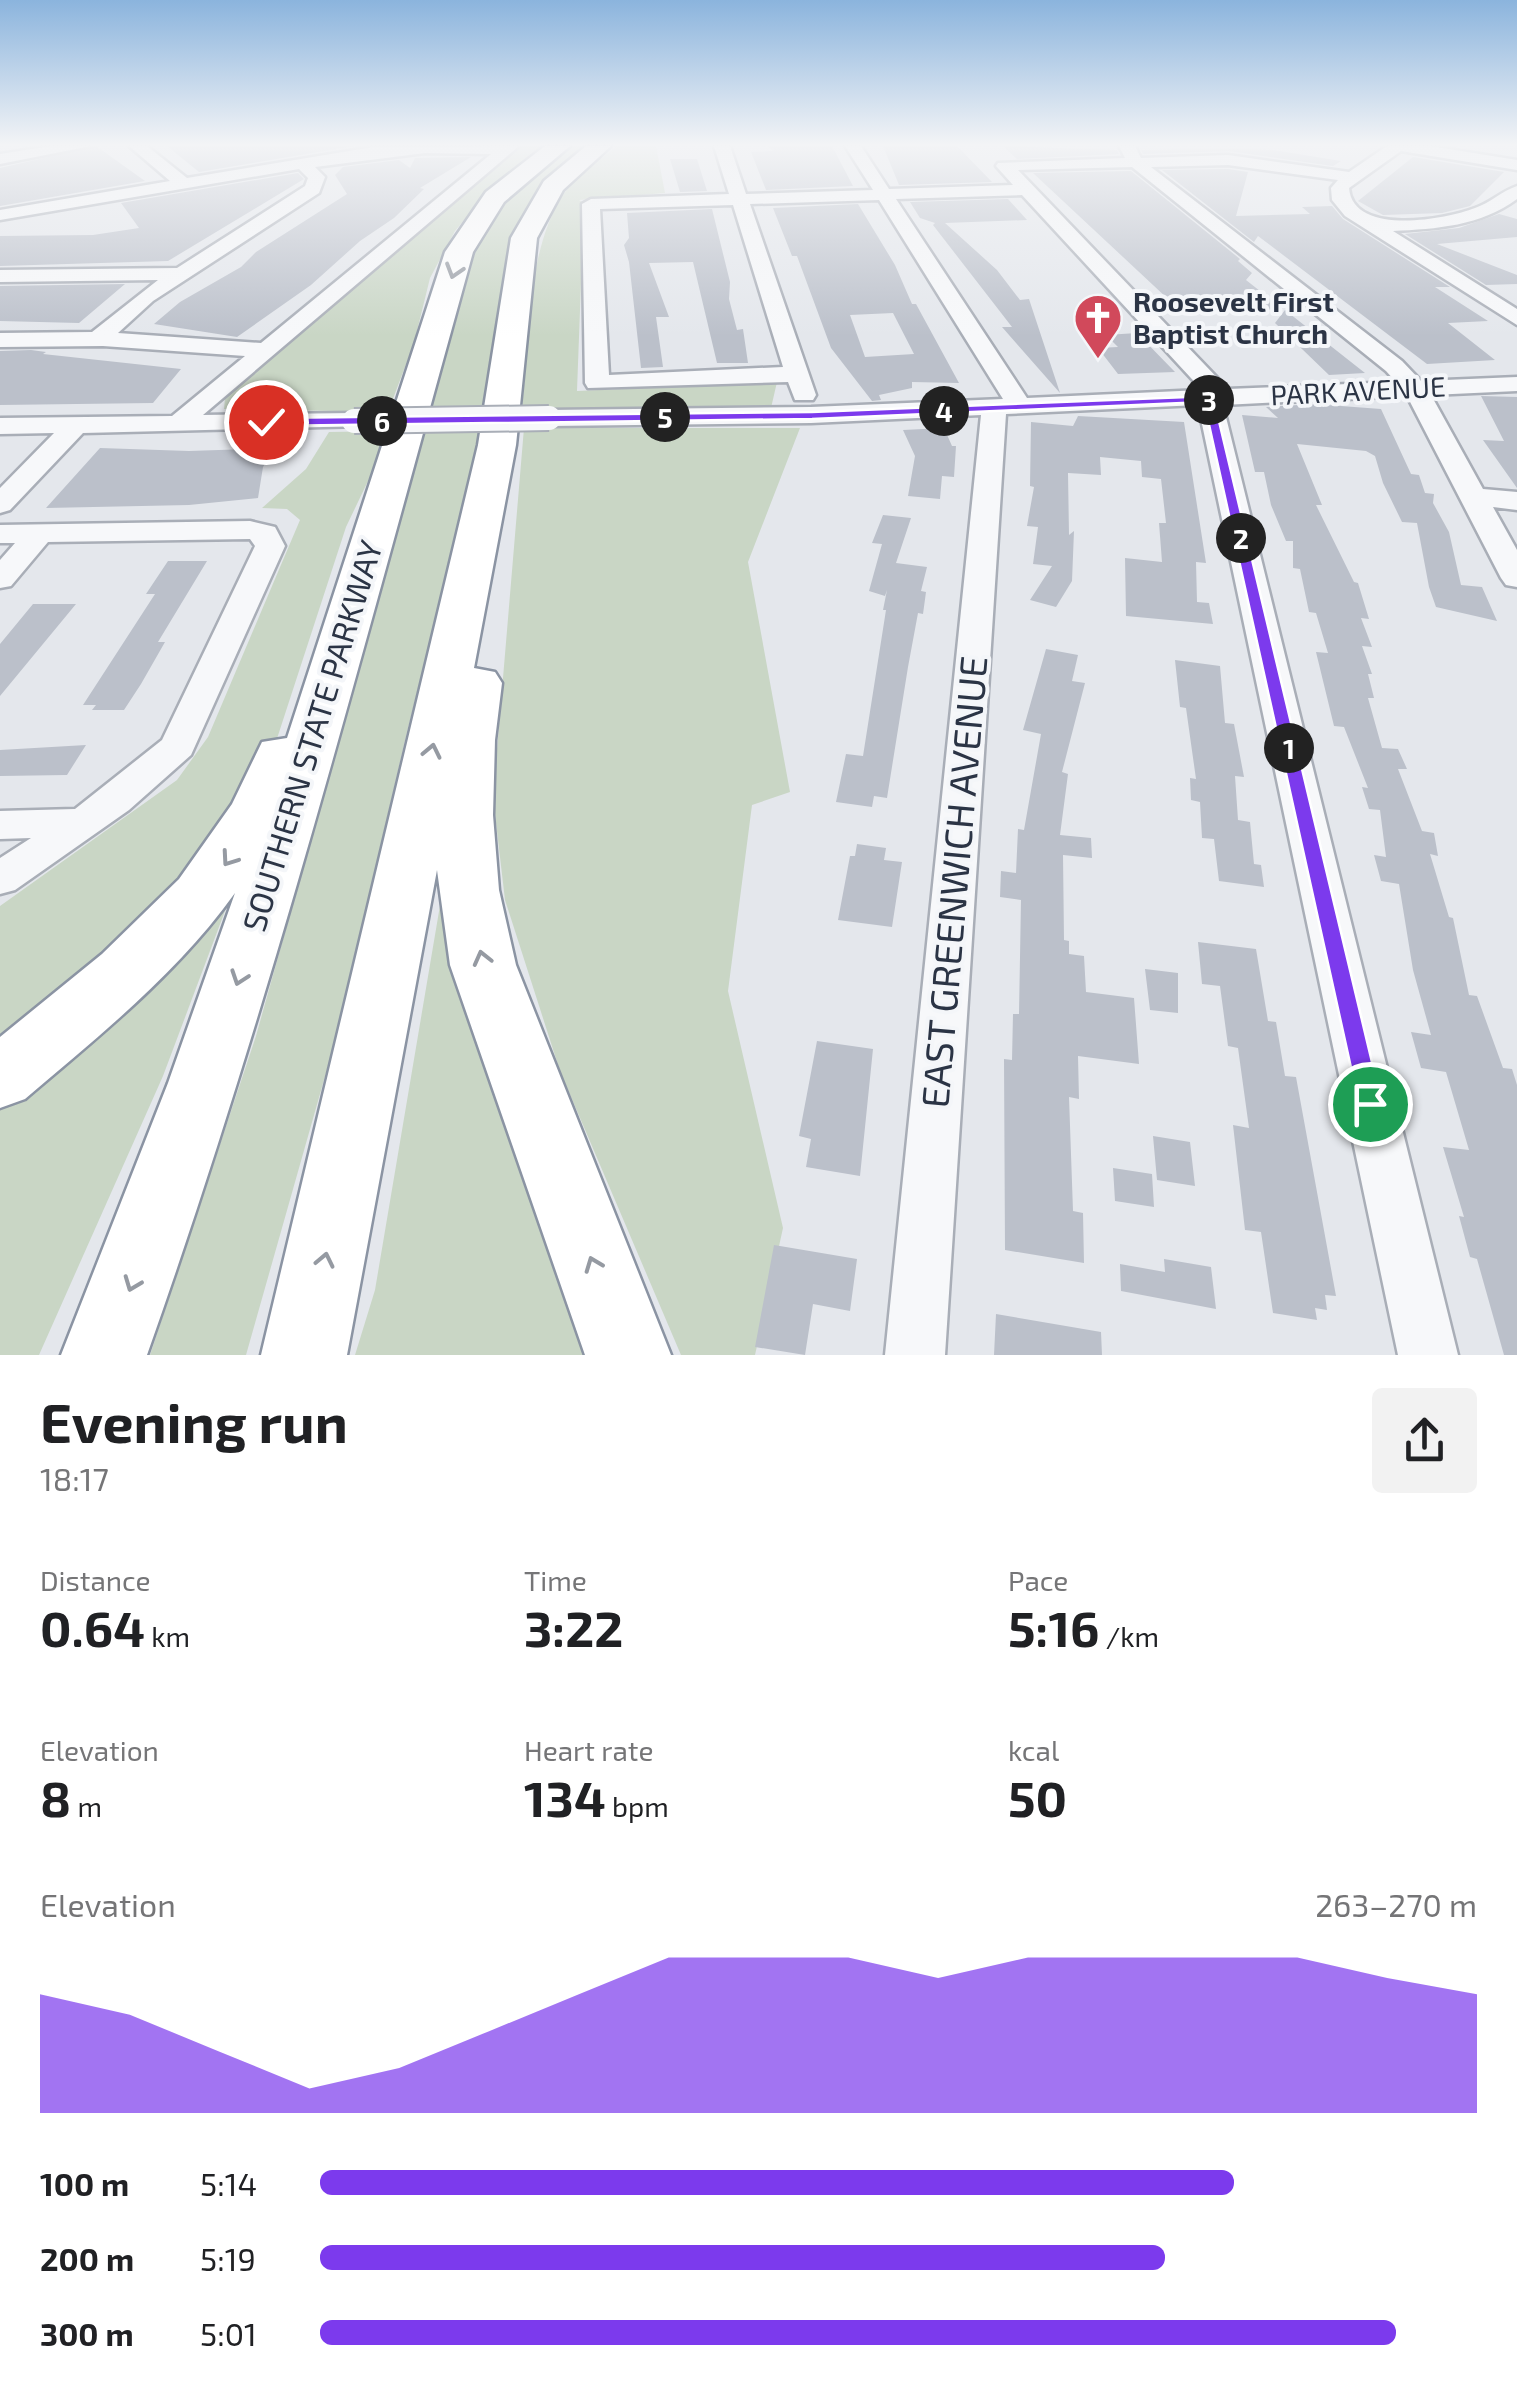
<!DOCTYPE html>
<meta charset="utf-8">
<style>
body{margin:0;font-family:"Exo 2",sans-serif;background:#f2f2f2;color:#202124;height:100vh;display:flex;flex-direction:column;font-size:38px;white-space:nowrap}
*{box-sizing:border-box;margin:0}
p{font-size:32px;color:#757577}
.icon{flex:none;width:55px;height:55px;fill:none;stroke:currentColor;stroke-width:2;stroke-linecap:round;stroke-linejoin:round}
.map{position:relative;height:1355px;overflow:hidden}
.side{display:flex;flex-direction:column;background:#fff;flex:1}
.side>*{flex:none}
.pin{position:absolute;display:grid;place-items:center;width:85px;height:85px;color:#fff;margin:-42px;border:5px solid #fff;border-radius:50%;box-shadow:0 2px 10px #0007}
.km{position:absolute;width:50px;height:50px;margin:-25px;border-radius:50%;background:#222;color:#fff;font-size:28px;line-height:50px;text-align:center}
.round{display:grid;place-items:center;flex:none;width:105px;height:105px;border-radius:10px;background:#f2f2f2}
.headline{display:flex;align-items:center;justify-content:space-between;height:170px;padding:0 40px}
h1{font-size:55px;font-weight:700;line-height:75px}
.figures{display:grid;grid-template-columns:repeat(3,1fr);gap:15px;height:170px;padding:10px 40px}
.figures div{display:grid;align-content:center}
.figures b{font-size:50px;font-weight:700}
.figures small{font-size:28px;font-weight:400}
.figures p{font-size:28px}
.chart{height:280px;padding:20px 40px}
.chart p{display:flex;justify-content:space-between}
.chart svg{width:100%;height:180px;margin-top:10px;fill:#7c3aed;opacity:.7}
ul{padding:0 40px;list-style:none;font-size:32px}
li{display:grid;grid-template-columns:160px 120px 1fr;align-items:center;height:75px}
li i{height:25px;border-radius:12px;background:#7c3aed}
.map>svg:first-child{display:block}
.green{fill:#c9d6c5}
.building{fill:#bbc0ca;fill-rule:evenodd}
.lines{fill:none;stroke-linecap:round;stroke-linejoin:round}
.minor-casing{stroke:#a9aeb7;stroke-width:5}
.highway-casing{stroke:#8b94a3;stroke-width:5}
.minor{fill:#f7f8fa;fill-rule:evenodd}
.highway{fill:#fff;fill-rule:evenodd}
.minor-bridge-casing{stroke:#a9aeb7;stroke-width:28;stroke-linecap:butt}
.minor-bridge{stroke:#f7f8fa;stroke-width:24}
.oneway{stroke:#959aa2}
.route{fill:#7c3aed;stroke:#fff;stroke-width:2.5}
.labels{text-anchor:middle;stroke-width:8;stroke-linejoin:round;paint-order:stroke}
.far-poi-label{font-size:28px;font-weight:bold;fill:#2b3445;stroke:#f4f6f9;text-anchor:start}
.far-street-label{font-size:28px;fill:#2b3445;stroke:#f4f6f9}
.street-label{font-size:32px;fill:#2b3445;stroke:#f4f6f9}
.near-street-label{font-size:38px;fill:#2b3445;stroke:#f4f6f9}
</style>
<div class="map">
<svg width="1517" height="1355" viewBox="0 0 1517 1355">
<rect width="100%" height="100%" fill="#e4e7ec"/>
<path class="green" d="M 520,146 L 546,146 L 494,184 L 455,231 L 430,278 L 414,343 L 388,412 L 224,409 L 225,398 Z
M 571,146 L 591,146 L 539,189 L 510,237 L 489,406 L 407,732 L 335,1041 L 246,1355 L 150,1355 L 256,1036 L 480,235 L 506,197 Z
M 617,146 L 656,146 L 665,193 L 579,200 L 584,203 L 577,391 L 777,382 L 771,408 L 522,409 C 529,343 526,248 565,192 C 577,174 600,160 617,146 Z
M 524,428 L 800,428 L 748,562 L 790,792 L 752,805 L 728,991 L 783,1228 L 755,1355 L 681,1355 L 560,1071 L 505,900 L 493,797 Z
M 392,431 L 346,527 L 255,806 L 216,860 L 0,1044 L 0,906 L 177,780 L 208,737 L 300,520 L 287,509 L 262,508 L 306,469 L 329,432 Z
M 446,870 L 611,1355 L 355,1355 L 375,1290 Z
M 231,895 L 163,1076 L 39,1355 L 0,1355 L 0,1094 Z"/>
<path class="building" d="M 96,146 L 145,181 L 0,206 L 0,168 Z
M 167,146 L 354,146 L 199,172 Z
M 768,146 L 832,146 L 853,186 L 766,190 L 751,152 L 773,151 Z
M 883,146 L 957,146 L 992,182 L 899,185 Z
M 1003,146 L 1117,150 L 1119,154 L 1017,159 Z
M 1234,149 L 1273,150 L 1341,161 L 1333,166 L 1229,151 L 1143,154 L 1141,150 Z
M 471,157 L 420,188 L 424,189 L 394,218 L 360,241 L 311,285 L 237,337 L 154,324 L 180,302 L 241,267 L 256,252 L 347,194 L 335,175 L 343,167 L 399,160 L 410,168 L 415,158 Z
M 1413,157 L 1504,172 L 1470,206 L 1442,213 L 1383,215 L 1358,201 Z
M 670,159 L 697,159 L 707,191 L 680,192 Z
M 1228,169 L 1248,172 L 1236,216 L 1310,214 L 1302,207 L 1332,206 L 1343,219 L 1450,287 L 1435,287 L 1488,321 L 1448,323 L 1495,360 L 1427,364 L 1258,236 L 1254,242 L 1162,170 Z
M 1131,171 L 1240,259 L 1238,261 L 1252,273 L 1246,280 L 1283,309 L 1183,313 L 1033,173 Z
M 298,173 L 304,179 L 168,261 L 0,266 L 0,236 L 93,235 L 139,228 L 121,203 Z
M 1008,199 L 1027,220 L 945,223 L 997,270 L 1020,300 L 1029,299 L 1060,393 L 1002,327 L 1012,327 L 933,225 L 935,223 L 920,218 L 910,202 Z
M 858,204 L 895,265 L 912,304 L 916,304 L 959,383 L 912,382 L 912,388 L 879,395 L 881,400 L 872,401 L 831,348 L 797,256 L 792,256 L 773,208 ZM 893,313 L 914,354 L 865,357 L 850,315 Z
M 712,209 L 730,282 L 729,299 L 737,330 L 743,329 L 748,363 L 717,363 L 693,262 L 649,263 L 669,317 L 656,317 L 663,367 L 641,368 L 629,262 L 624,245 L 629,238 L 627,213 Z
M 1499,214 L 1517,219 L 1517,237 L 1437,244 L 1517,275 L 1517,284 L 1486,285 L 1405,234 L 1459,228 Z
M 125,284 L 79,323 L 0,321 L 0,286 Z
M 1285,310 L 1365,373 L 1329,375 L 1275,323 Z
M 1137,333 L 1175,372 L 1118,374 L 1098,348 L 1118,347 L 1106,335 Z
M 31,350 L 46,352 L 43,354 L 181,369 L 153,403 L 0,405 L 0,351 Z
M 1481,396 L 1517,397 L 1517,488 L 1483,440 L 1504,441 Z
M 1314,404 L 1381,409 L 1411,474 L 1419,475 L 1425,493 L 1434,494 L 1433,503 L 1449,532 L 1461,585 L 1482,587 L 1497,621 L 1436,607 L 1429,587 L 1417,523 L 1402,522 L 1383,483 L 1375,456 L 1366,451 L 1297,444 L 1322,505 L 1316,505 L 1354,582 L 1358,583 L 1369,619 L 1361,618 L 1372,647 L 1362,646 L 1372,674 L 1368,674 L 1374,698 L 1368,698 L 1382,748 L 1398,749 L 1407,769 L 1398,769 L 1422,831 L 1434,833 L 1438,856 L 1430,854 L 1449,917 L 1453,918 L 1469,995 L 1477,996 L 1503,1068 L 1512,1069 L 1517,1085 L 1517,1355 L 1504,1355 L 1477,1259 L 1470,1257 L 1459,1216 L 1464,1217 L 1443,1147 L 1469,1150 L 1446,1072 L 1421,1068 L 1411,1032 L 1431,1035 L 1413,970 L 1399,884 L 1381,881 L 1374,855 L 1386,857 L 1380,810 L 1369,809 L 1362,787 L 1368,788 L 1344,727 L 1334,726 L 1316,652 L 1328,653 L 1316,613 L 1309,612 L 1300,569 L 1293,568 L 1293,541 L 1286,541 L 1271,505 L 1264,472 L 1255,472 L 1242,415 L 1278,418 L 1266,407 Z
M 1078,416 L 1184,422 L 1206,563 L 1196,562 L 1197,602 L 1209,603 L 1213,624 L 1126,616 L 1125,558 L 1162,562 L 1159,523 L 1166,523 L 1161,479 L 1142,477 L 1141,461 L 1100,457 L 1101,475 L 1068,473 L 1069,535 L 1074,531 L 1072,581 L 1056,607 L 1030,600 L 1052,566 L 1033,564 L 1038,527 L 1027,526 L 1034,487 L 1030,486 L 1031,422 L 1073,426 Z
M 944,428 L 952,446 L 956,446 L 954,477 L 942,476 L 940,499 L 908,496 L 915,456 L 903,430 Z
M 100,448 L 189,451 L 275,448 L 263,467 L 258,498 L 189,505 L 46,508 Z
M 883,515 L 911,518 L 896,563 L 927,567 L 921,591 L 926,592 L 923,614 L 918,613 L 908,667 L 887,798 L 874,796 L 872,807 L 836,802 L 846,754 L 863,756 L 886,610 L 883,610 L 887,590 L 885,596 L 869,591 L 882,544 L 872,543 Z
M 168,561 L 207,561 L 158,642 L 165,642 L 141,684 L 124,710 L 92,710 L 96,705 L 83,705 L 155,594 L 146,594 Z
M 33,604 L 76,604 L 0,696 L 0,644 Z
M 1046,649 L 1078,655 L 1072,681 L 1085,683 L 1062,772 L 1068,774 L 1060,835 L 1091,838 L 1092,858 L 1063,855 L 1064,940 L 1069,941 L 1069,954 L 1084,956 L 1086,992 L 1134,998 L 1139,1064 L 1078,1056 L 1079,1099 L 1069,1097 L 1073,1211 L 1083,1213 L 1084,1263 L 1005,1250 L 1004,1059 L 1012,1060 L 1013,1014 L 1019,1014 L 1021,900 L 1000,897 L 1001,871 L 1016,873 L 1018,829 L 1024,830 L 1041,734 L 1023,730 Z
M 1175,660 L 1220,666 L 1225,723 L 1234,724 L 1244,777 L 1235,776 L 1238,820 L 1250,822 L 1254,864 L 1261,865 L 1264,887 L 1219,881 L 1214,839 L 1202,838 L 1200,802 L 1191,800 L 1190,778 L 1196,779 L 1186,708 L 1180,707 Z
M 86,745 L 67,775 L 0,776 L 0,750 Z
M 857,844 L 886,848 L 884,860 L 902,862 L 892,927 L 838,920 L 850,856 L 855,856 Z
M 1198,942 L 1256,949 L 1268,1021 L 1276,1022 L 1285,1076 L 1296,1077 L 1336,1296 L 1325,1295 L 1327,1310 L 1315,1308 L 1317,1320 L 1273,1313 L 1261,1232 L 1245,1230 L 1233,1125 L 1249,1128 L 1238,1048 L 1228,1046 L 1220,986 L 1202,984 Z
M 1145,969 L 1178,973 L 1178,1013 L 1150,1010 Z
M 817,1041 L 873,1049 L 860,1176 L 806,1167 L 811,1139 L 799,1136 Z
M 1153,1136 L 1190,1142 L 1195,1186 L 1157,1180 Z
M 1113,1168 L 1152,1174 L 1154,1207 L 1115,1201 Z
M 774,1245 L 857,1259 L 850,1311 L 813,1304 L 805,1355 L 755,1347 Z
M 1164,1259 L 1211,1267 L 1216,1309 L 1121,1291 L 1120,1264 L 1165,1272 Z
M 996,1314 L 1101,1332 L 1102,1355 L 994,1355 Z"/>
<g class="lines">
<g class="minor-casing">
<path id="minor" d="M 51,146 L 91,146 L 0,164 L 0,154 Z
M 129,146 L 147,146 L 187,178 L 373,147 L 519,146 L 203,415 L 354,413 L 367,421 L 363,426 L 83,433 L 10,510 L 0,513 L 0,488 L 54,433 L 0,434 L 0,418 L 172,416 L 245,356 L 103,346 L 0,347 L 0,333 L 92,332 L 158,280 L 0,282 L 0,270 L 177,268 L 305,186 L 308,178 L 299,169 L 0,220 L 0,210 L 170,181 ZM 425,153 L 491,154 L 261,343 L 118,333 L 153,301 L 319,193 L 325,177 L 315,167 Z
M 714,146 L 730,146 L 746,194 L 873,190 L 845,146 L 861,146 L 889,189 L 1013,185 L 996,166 L 998,163 L 1125,158 L 1119,146 L 1135,146 L 1141,158 L 1228,155 L 1349,172 L 1387,146 L 1430,146 L 1517,160 L 1517,170 L 1401,151 L 1349,188 C 1353,236 1444,220 1475,208 C 1490,203 1502,191 1517,186 L 1517,199 C 1481,226 1436,229 1393,231 L 1517,309 L 1517,325 L 1345,216 L 1332,200 L 1331,188 L 1338,180 L 1228,165 L 1151,167 L 1402,361 L 1421,381 L 1517,377 L 1517,391 L 1431,395 L 1483,489 L 1517,492 L 1517,510 L 1493,507 L 1517,550 L 1517,587 L 1506,585 L 1501,578 L 1407,396 L 1223,405 L 1458,1355 L 1398,1355 L 1198,405 L 1006,414 L 945,1355 L 885,1355 L 981,415 L 811,423 L 549,426 L 536,418 L 549,410 L 811,407 L 1003,399 L 879,200 L 750,204 L 816,395 L 813,400 L 795,400 L 788,382 L 588,388 L 585,383 L 582,204 L 591,199 L 729,194 ZM 1132,167 L 1386,371 L 1396,382 L 1228,389 L 1018,170 ZM 1022,195 L 1202,390 L 1027,398 L 896,199 ZM 733,205 L 783,367 L 609,375 L 600,209 Z
M 250,521 L 275,527 L 285,546 L 191,755 L 129,810 L 15,890 L 0,894 L 0,858 L 31,838 L 0,839 L 0,811 L 75,809 L 162,740 L 255,546 L 250,539 L 48,542 L 11,586 L 0,588 L 0,560 L 15,543 L 0,543 L 0,525 Z"/>
</g>
<g class="highway-casing">
<path id="highway" d="M 545,146 L 570,146 L 504,202 L 473,252 C 370,622 275,993 147,1355 L 61,1355 L 168,1083 L 235,893 C 178,973 99,1036 25,1099 L 0,1108 L 0,1037 L 102,954 L 179,879 L 232,804 L 262,742 L 287,738 L 445,252 L 486,192 Z
M 586,146 L 611,146 L 563,190 L 537,238 L 516,445 L 474,668 L 495,672 L 502,683 L 495,740 L 493,815 L 499,890 L 516,965 L 671,1355 L 585,1355 L 450,965 L 437,870 L 347,1355 L 261,1355 L 478,445 L 511,238 L 544,181 Z"/>
</g>
<use href="#minor" class="minor"/>
<use href="#highway" class="highway"/>
<g class="minor-bridge-casing">
<path id="minor-bridge" d="M 354,421 L 549,418"/>
</g>
<use href="#minor-bridge" class="minor-bridge"/>
</g>
<defs><path id="oneway-chevron" d="M-2-3.5L2.5 0L-2 3.5" fill="none" stroke-width="1.6" stroke-linecap="round" stroke-linejoin="round" transform="scale(2.5)"/></defs>
<g class="oneway">
<use href="#oneway-chevron" transform="translate(454 271) rotate(107)"/>
<use href="#oneway-chevron" transform="translate(432 751) rotate(-78)"/>
<use href="#oneway-chevron" transform="translate(229 859) rotate(125)"/>
<use href="#oneway-chevron" transform="translate(482 958) rotate(-104)"/>
<use href="#oneway-chevron" transform="translate(239 978) rotate(109)"/>
<use href="#oneway-chevron" transform="translate(325 1260) rotate(-78)"/>
<use href="#oneway-chevron" transform="translate(593 1264) rotate(-111)"/>
<use href="#oneway-chevron" transform="translate(132 1284) rotate(111)"/>
</g>
<linearGradient id="sky" x2="0" y2="1"><stop stop-color="#8bb4dd"/><stop offset="0.43" stop-color="#f3f4f6"/><stop offset="1" stop-color="#f3f4f6" stop-opacity="0"/></linearGradient>
<rect width="1517" height="336" fill="url(#sky)"/>
<path class="route" d="M 1213,396 L 1382,1104 L 1379,1111 L 1370,1115 L 1362,1111 L 1359,1104 L 1204,402 L 812,419 L 266,426 L 260,422 L 266,418 L 812,412 Z"/>
<defs>
<g id="church-pin" transform="scale(2.5)"><path d="M0 17L-7.5 6A9.5 9.5 0 1 1 7.5 6Z" fill="#d1495b" stroke="#f4f6f9"/><path d="M-1.2-6h2.4v3.5h3.3v2.4h-3.3V6h-2.4V-.1h-3.3v-2.4h3.3Z" fill="#fff"/></g>
</defs>
<g fill-rule="evenodd">
<use href="#church-pin" x="1098" y="318"/>
</g>
<g class="labels">
<g class="far-poi-label">
<text x="1133" y="312">Roosevelt First<tspan x="1133" dy="32">Baptist Church</tspan></text>
</g>
<g class="far-street-label">
<text transform="translate(1358 391) rotate(-3)" y="10">PARK AVENUE</text>
</g>
<g class="street-label">
<text transform="translate(313 736) rotate(-73)" y="11">SOUTHERN STATE PARKWAY</text>
</g>
<g class="near-street-label">
<text transform="translate(955 882) rotate(-85)" y="13">EAST GREENWICH AVENUE</text>
</g>
</g>
</svg>
<div class="pin" style="left:1370px;top:1104px;background:#1e9e55"><svg class="icon" aria-label="arrive" viewBox="0 0 24 24"><path d="M6 21V4h12l-3 4 3 4H6"/></svg></div>
<div class="pin" style="left:266px;top:422px;background:#d93025"><svg class="icon" aria-label="check" viewBox="0 0 24 24"><path d="M5 12l5 5 9-10"/></svg></div>
<b class="km" style="left:1289px;top:748px">1</b>
<b class="km" style="left:1241px;top:538px">2</b>
<b class="km" style="left:1209px;top:400px">3</b>
<b class="km" style="left:944px;top:411px">4</b>
<b class="km" style="left:665px;top:417px">5</b>
<b class="km" style="left:382px;top:421px">6</b>
</div>
<section class="side">
<div class="headline"><div><h1>Evening run</h1><p>18:17</p></div><a class="round"><svg class="icon" aria-label="share" viewBox="0 0 24 24"><path d="M12 15V3M7 8l5-5 5 5M5 13v7h14v-7"/></svg></a></div>
<div class="figures">
<div><p>Distance</p><b>0.64<small> km</small></b></div>
<div><p>Time</p><b>3:22</b></div>
<div><p>Pace</p><b>5:16<small> /km</small></b></div>
</div>
<div class="figures">
<div><p>Elevation</p><b>8<small> m</small></b></div>
<div><p>Heart rate</p><b>134<small> bpm</small></b></div>
<div><p>kcal</p><b>50</b></div>
</div>
<div class="chart"><p><span>Elevation</span>263–270 m</p>
<svg viewBox="0 0 160 44" preserveAspectRatio="none"><path d="M0 44V15L10 20L20 29L30 38L40 33L50 24L60 15L70 6L80 6L90 6L100 11L110 6L120 6L130 6L140 6L150 11L160 15V44z"/></svg>
</div>
<ul>
<li><b>100 m</b>5:14<i style="width:79%"></i></li>
<li><b>200 m</b>5:19<i style="width:73%"></i></li>
<li><b>300 m</b>5:01<i style="width:93%"></i></li>
</ul>
</section>
